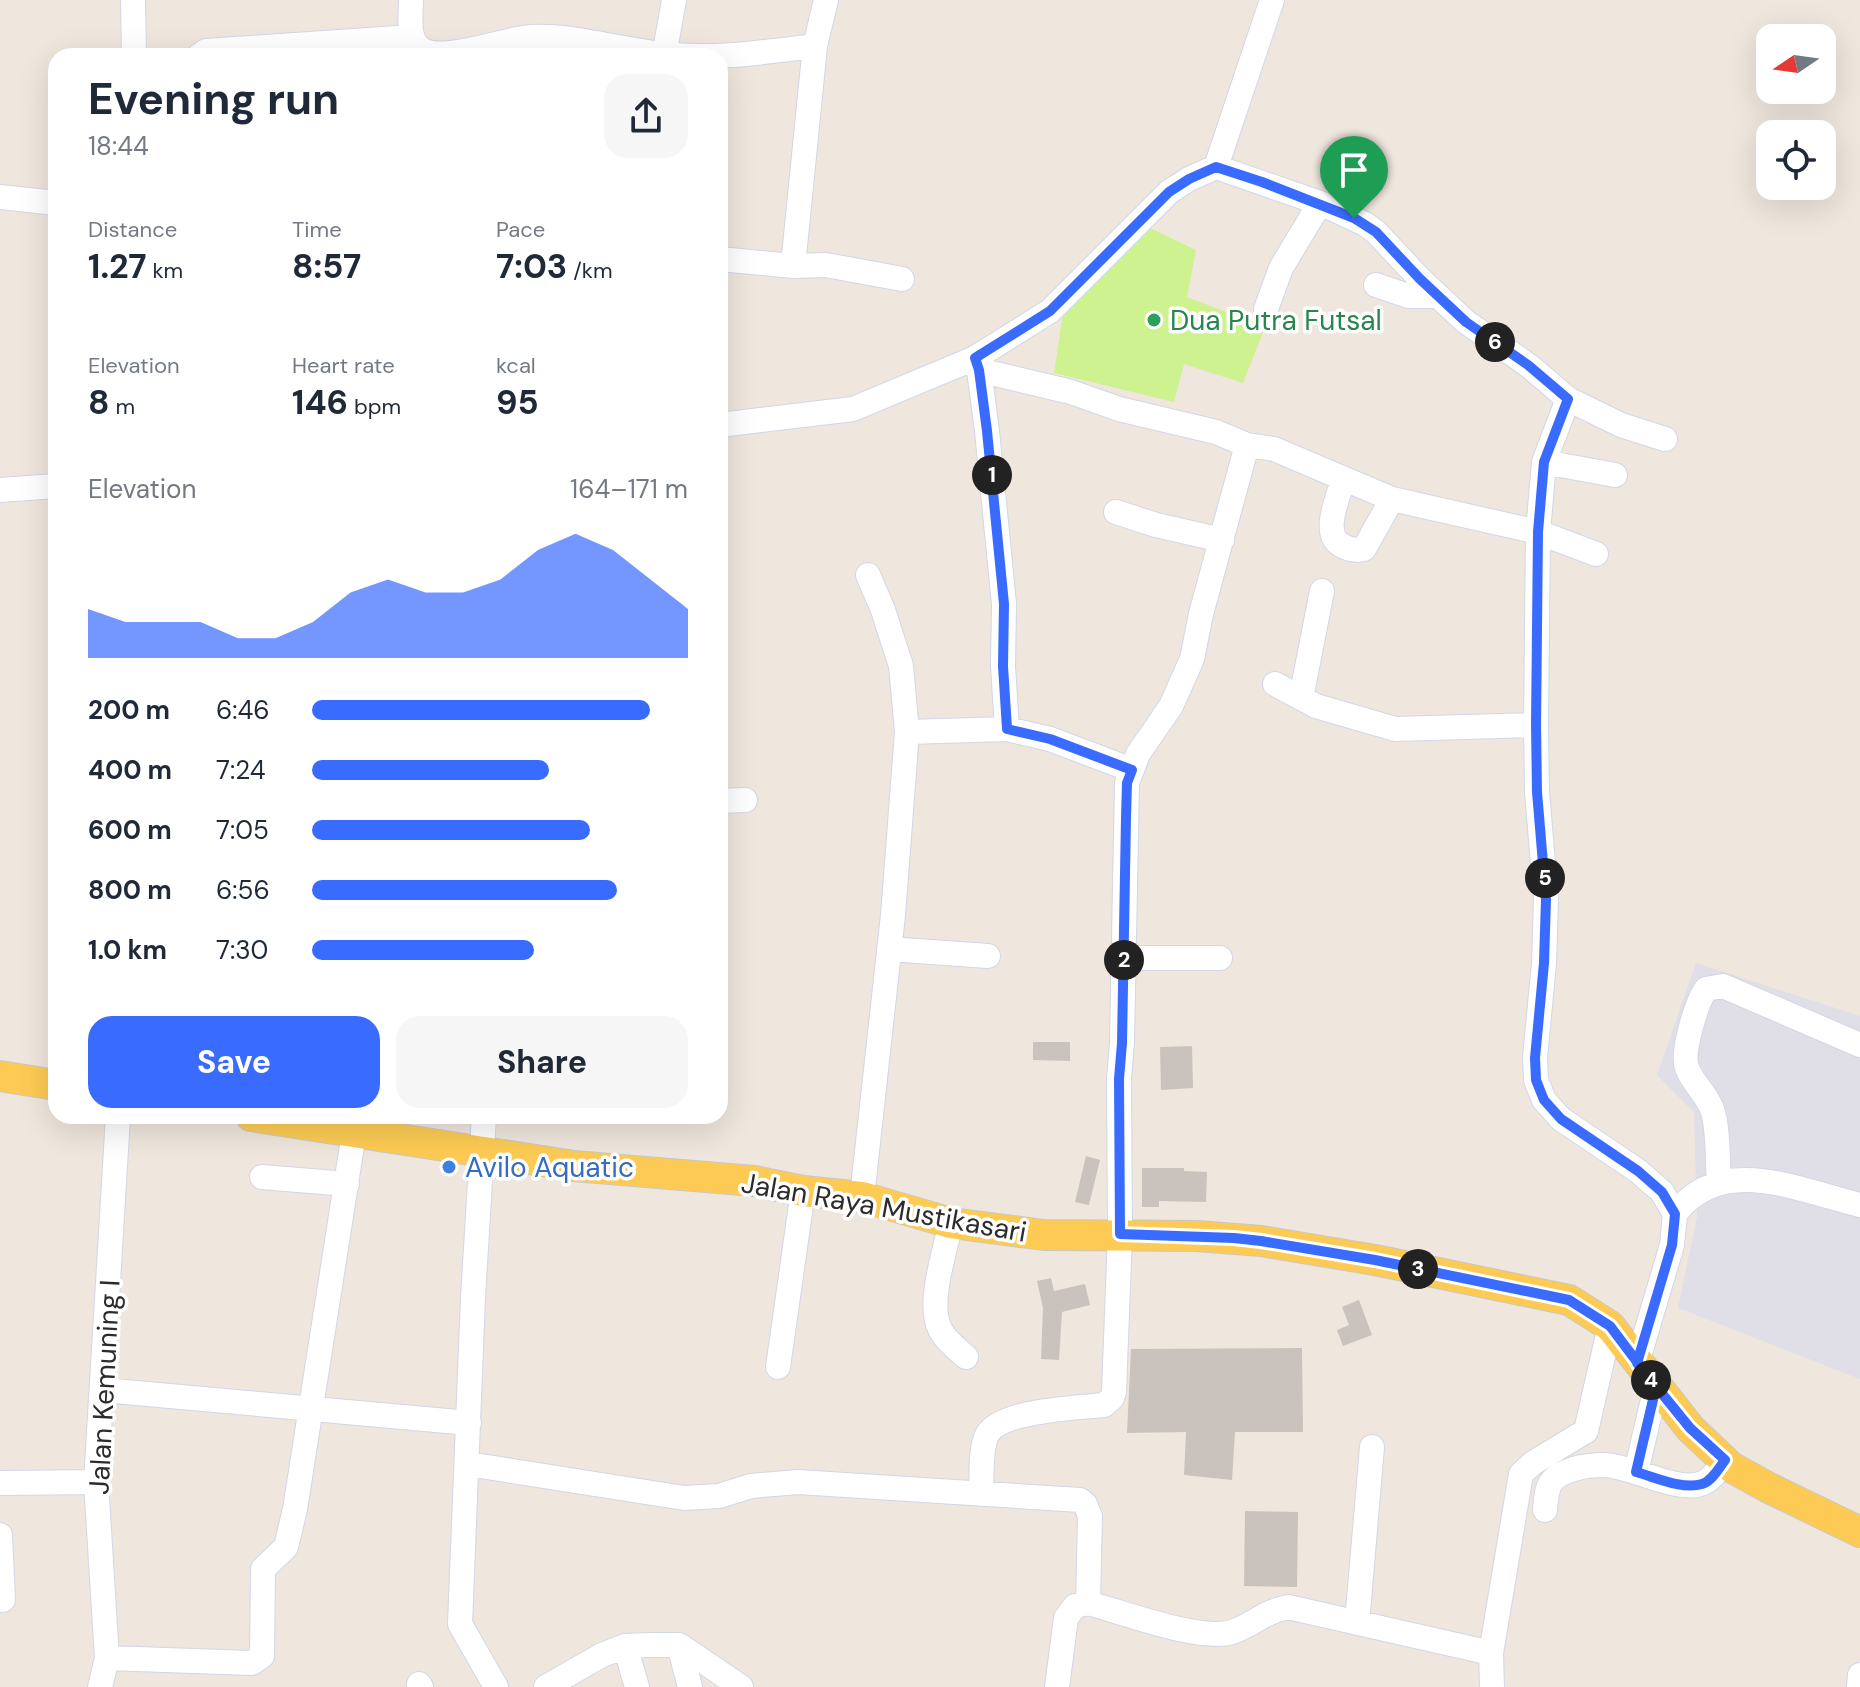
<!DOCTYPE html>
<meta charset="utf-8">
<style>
body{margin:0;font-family:"DM Sans",sans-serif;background:#f6f6f7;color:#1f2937;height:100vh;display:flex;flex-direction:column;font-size:30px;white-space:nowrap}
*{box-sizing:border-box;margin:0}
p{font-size:26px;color:#747a83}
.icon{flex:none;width:44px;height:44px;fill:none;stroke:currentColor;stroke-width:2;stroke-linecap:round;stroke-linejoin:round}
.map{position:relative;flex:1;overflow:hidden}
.details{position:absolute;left:48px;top:48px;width:680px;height:1076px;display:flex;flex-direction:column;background:#fff;border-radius:24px;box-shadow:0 8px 32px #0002}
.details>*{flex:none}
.needle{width:52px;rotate:257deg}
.tools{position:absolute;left:1756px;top:24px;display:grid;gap:16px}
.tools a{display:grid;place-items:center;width:80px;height:80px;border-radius:16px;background:#fff;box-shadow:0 8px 32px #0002;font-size:40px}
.pin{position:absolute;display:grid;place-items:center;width:68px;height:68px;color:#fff;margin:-82px -34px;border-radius:50% 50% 50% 0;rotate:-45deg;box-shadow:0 0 8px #0007}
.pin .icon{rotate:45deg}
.km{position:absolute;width:40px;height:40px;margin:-20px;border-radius:50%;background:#222;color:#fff;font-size:22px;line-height:40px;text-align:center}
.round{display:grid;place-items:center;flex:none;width:84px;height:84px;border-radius:24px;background:#f6f6f7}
.overview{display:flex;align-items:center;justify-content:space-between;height:136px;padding:0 40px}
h1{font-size:44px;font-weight:700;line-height:60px}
.figures{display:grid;grid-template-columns:repeat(3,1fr);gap:12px;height:136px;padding:8px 40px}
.figures div{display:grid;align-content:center}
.figures b{font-size:34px;font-weight:700}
.figures small{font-size:22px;font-weight:400}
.figures p{font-size:22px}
.chart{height:224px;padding:16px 40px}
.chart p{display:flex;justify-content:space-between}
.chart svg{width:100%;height:144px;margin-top:8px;fill:#3a6bff;opacity:.7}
.action{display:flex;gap:16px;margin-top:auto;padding:16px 40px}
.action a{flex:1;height:92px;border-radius:24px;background:#3a6bff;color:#fff;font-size:32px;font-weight:700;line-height:92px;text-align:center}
.action a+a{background:#f6f6f7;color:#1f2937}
ul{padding:0 40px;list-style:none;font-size:26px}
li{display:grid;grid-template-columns:128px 96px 1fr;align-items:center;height:60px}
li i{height:20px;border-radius:10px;background:#3a6bff}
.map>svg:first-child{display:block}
.industrial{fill:#e0dee7}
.pitch{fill:#cff290}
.building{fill:#cac3bd}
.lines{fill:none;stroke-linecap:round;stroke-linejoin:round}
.minor-casing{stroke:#d2d7e6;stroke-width:26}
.major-casing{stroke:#c8c8c8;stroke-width:32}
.minor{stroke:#fff;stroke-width:24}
.major{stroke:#fdcb54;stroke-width:30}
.route-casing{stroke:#fff;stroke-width:16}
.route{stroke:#3a6bff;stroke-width:10}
.leisure-dot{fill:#2e9e5b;stroke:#fff;stroke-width:3}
.shop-dot{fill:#3f7fe0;stroke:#fff;stroke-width:3}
.labels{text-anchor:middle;stroke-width:7;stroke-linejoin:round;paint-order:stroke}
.leisure-label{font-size:28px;fill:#27864d;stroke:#fff;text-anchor:start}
.shop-label{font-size:28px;fill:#366cbe;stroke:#fff;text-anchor:start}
.street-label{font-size:28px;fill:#2c2c2c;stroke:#fff}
</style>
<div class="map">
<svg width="1860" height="1687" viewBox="0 0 1860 1687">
<rect width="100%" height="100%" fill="#efe6dd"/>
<path class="industrial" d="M 1696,963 L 1860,1016 L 1860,1379 L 1678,1308 L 1697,1217 L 1694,1112 L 1657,1075 Z"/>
<path class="pitch" d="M 1150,228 L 1196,250 L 1187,297 L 1265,327 L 1243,383 L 1184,364 L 1174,402 L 1054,373 L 1063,313 Z"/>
<path class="building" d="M 1033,1042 L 1070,1042 L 1070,1061 L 1033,1060 Z
M 1192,1046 L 1193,1088 L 1161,1090 L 1160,1047 Z
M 1086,1156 L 1100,1160 L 1089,1205 L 1075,1202 Z
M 1142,1168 L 1184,1168 L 1184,1171 L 1207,1172 L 1206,1202 L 1159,1201 L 1159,1207 L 1142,1207 Z
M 1051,1278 L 1054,1291 L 1085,1284 L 1090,1305 L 1062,1312 L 1059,1360 L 1041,1359 L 1043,1308 L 1037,1281 Z
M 1359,1300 L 1372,1335 L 1343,1346 L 1337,1330 L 1349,1325 L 1342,1307 Z
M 1302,1348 L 1303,1432 L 1235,1432 L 1232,1480 L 1184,1475 L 1186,1432 L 1127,1433 L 1131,1349 Z
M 1245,1511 L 1298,1512 L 1297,1587 L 1244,1586 Z"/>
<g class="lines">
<g class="minor-casing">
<path id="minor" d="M 133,0 L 134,56
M 411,0 C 411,16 406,41 423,50 C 446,62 504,39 531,37 C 575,35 620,50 663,54 C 714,60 765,52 815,46
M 199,56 L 206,51 L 412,37
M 664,56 L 674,0
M 1216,167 L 1272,0
M 0,197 L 56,203
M 720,259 L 793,266 L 826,265 L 902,279
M 793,266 L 815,46 L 826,0
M 1376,285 L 1408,296 L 1437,296
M 1266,309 L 1281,268 L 1320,203
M 975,358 L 979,370 L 987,431 L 1004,604 L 1003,666 L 1007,729
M 979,370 L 1071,392 L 1119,409 L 1216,432 L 1247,445
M 1568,399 L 1621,425 L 1665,439
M 720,425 L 853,409 L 975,358 L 1050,311 L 1169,192 L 1189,179 L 1216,167 L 1320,203 L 1365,224 L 1376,232 L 1420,279 L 1466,322 L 1528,365 L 1568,399 L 1544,462 L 1538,532 L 1536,725 L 1537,792 L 1546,899 L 1544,963 L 1535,1058 L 1536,1080 L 1544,1100 L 1561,1119 L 1638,1171 L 1662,1192 L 1675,1214 L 1672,1245 L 1637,1363
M 1544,462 L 1615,475
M 1343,480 C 1338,499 1319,537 1345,547 C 1352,550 1357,551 1364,549 L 1392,499
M 0,490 L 56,486
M 1116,512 L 1156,525 L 1222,540
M 1275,684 L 1316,706 L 1395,729 L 1536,725
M 1301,698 L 1322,591
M 907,732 L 1007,729 L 1050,739 L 1132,770
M 720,801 L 745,800
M 889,949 L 988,956
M 1124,958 L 1220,958
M 484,1116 L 473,1297 L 460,1624 L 496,1687
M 262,1177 L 347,1184
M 1719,1181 C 1717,1159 1719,1133 1713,1112 C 1708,1095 1693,1084 1687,1068 C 1681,1052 1697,1002 1706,989 L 1723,986 L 1860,1045
M 862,1197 L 893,915 L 907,732 L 901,666 L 883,610 L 868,575
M 1675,1214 C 1721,1153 1798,1190 1860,1205
M 951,1223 C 945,1251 927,1303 940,1329 C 945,1340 957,1349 966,1357
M 778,1367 L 803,1191
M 103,1390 L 469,1423
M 468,1464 L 684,1498 L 719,1496 L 751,1486 L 798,1482 L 1080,1500 L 1085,1504 L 1090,1516 L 1088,1603 C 1122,1612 1201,1642 1232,1632 C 1253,1625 1263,1612 1288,1607 L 1491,1653
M 1636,1472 L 1656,1387
M 0,1483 L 96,1482
M 981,1494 C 982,1477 980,1453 986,1437 C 996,1410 1078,1408 1104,1405 L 1112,1398 L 1114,1392 L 1120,1234 L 1119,1079 L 1122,1043 L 1127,783 L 1138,754 L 1171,706 L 1192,659 L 1201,614 L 1247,445 L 1274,449 L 1392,499 L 1538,532 L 1596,554
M 1545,1510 C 1547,1485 1548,1477 1574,1469 C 1583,1466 1596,1465 1605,1465 C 1632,1466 1679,1494 1703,1483 C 1713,1479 1719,1468 1725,1460
M 0,1535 L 3,1600
M 1357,1623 L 1372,1447
M 679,1645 L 690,1687
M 625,1646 L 637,1687
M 107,1658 L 252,1663 L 262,1656 L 263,1569 L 286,1547 L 295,1509 L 354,1133
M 419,1684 L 421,1687
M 100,1687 L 107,1658 L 96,1482 L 118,1116
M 546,1687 L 602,1655 L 625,1646 L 649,1645 L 679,1645 L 741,1687
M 1057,1687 L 1066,1618 L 1075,1606 L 1088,1603
M 1492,1687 L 1491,1653 L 1521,1474 L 1533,1463 L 1586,1431 L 1610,1326
M 1859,1687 L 1860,1675"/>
</g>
<g class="major-casing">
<path id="major" d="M 0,1076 L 56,1085
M 251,1116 L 574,1166 L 754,1181 L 803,1191 L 862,1197 L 951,1223 L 1044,1235 L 1197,1236 L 1261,1241 L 1375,1260 L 1569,1300 L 1610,1326 L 1690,1428 L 1731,1467 L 1769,1488 L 1860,1532"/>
</g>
<use href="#minor" class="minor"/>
<use href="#major" class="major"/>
</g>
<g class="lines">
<g class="route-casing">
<path id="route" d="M 1354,218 L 1262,182 L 1216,167 L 1189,179 L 1169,192 L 1050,311 L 975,358 L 979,370 L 987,431 L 1004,604 L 1003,666 L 1007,729 L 1050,739 L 1132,770 L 1127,783 L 1126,818 L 1122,1043 L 1119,1079 L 1120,1234 L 1234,1238 L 1261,1241 L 1375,1260 L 1569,1300 L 1610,1326 L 1656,1387 L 1636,1472 C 1655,1477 1682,1490 1702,1484 C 1712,1481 1719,1468 1725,1460 L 1690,1428 L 1637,1363 L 1672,1245 L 1675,1214 L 1662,1192 L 1638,1171 L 1561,1119 L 1544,1100 L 1536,1080 L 1535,1058 L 1544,963 L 1546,899 L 1537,792 L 1536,725 L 1538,532 L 1544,462 L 1568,399 L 1528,365 L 1466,322 L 1420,279 L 1376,232 L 1354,218"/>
</g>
<use href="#route" class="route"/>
</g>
<circle class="leisure-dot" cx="1154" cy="320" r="8"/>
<circle class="shop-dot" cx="449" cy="1167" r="8"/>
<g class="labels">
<g class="leisure-label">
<text x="1170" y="330">Dua Putra Futsal</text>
</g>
<g class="shop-label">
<text x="465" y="1177">Avilo Aquatic</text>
</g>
<g class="street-label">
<text transform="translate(884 1207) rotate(10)" y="10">Jalan Raya Mustikasari</text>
<text transform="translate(104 1387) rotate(-87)" y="10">Jalan Kemuning I</text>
</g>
</g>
</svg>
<div class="tools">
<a><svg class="needle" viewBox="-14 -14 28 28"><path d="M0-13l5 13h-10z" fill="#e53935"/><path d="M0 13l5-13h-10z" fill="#747a83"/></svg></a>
<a><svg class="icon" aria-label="locate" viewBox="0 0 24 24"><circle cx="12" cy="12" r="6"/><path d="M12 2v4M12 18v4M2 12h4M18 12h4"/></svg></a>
</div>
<div class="pin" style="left:1354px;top:218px;background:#1e9e55"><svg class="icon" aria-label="arrive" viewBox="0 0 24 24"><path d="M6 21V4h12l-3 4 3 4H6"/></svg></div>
<b class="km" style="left:992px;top:475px">1</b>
<b class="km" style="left:1124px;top:960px">2</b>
<b class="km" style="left:1418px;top:1269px">3</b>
<b class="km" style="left:1651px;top:1380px">4</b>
<b class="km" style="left:1545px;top:878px">5</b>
<b class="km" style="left:1495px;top:342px">6</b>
<section class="details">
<div class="overview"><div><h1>Evening run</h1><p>18:44</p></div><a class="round"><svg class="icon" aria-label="share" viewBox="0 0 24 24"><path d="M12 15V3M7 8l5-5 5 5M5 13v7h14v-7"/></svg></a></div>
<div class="figures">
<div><p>Distance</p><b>1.27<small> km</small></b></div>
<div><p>Time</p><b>8:57</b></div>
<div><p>Pace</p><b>7:03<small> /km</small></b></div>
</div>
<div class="figures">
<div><p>Elevation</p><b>8<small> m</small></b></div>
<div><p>Heart rate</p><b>146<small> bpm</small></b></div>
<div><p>kcal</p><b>95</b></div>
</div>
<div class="chart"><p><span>Elevation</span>164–171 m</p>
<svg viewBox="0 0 160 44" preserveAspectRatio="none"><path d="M0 44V29L10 33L20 33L30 33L40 38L50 38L60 33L70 24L80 20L90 24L100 24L110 20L120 11L130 6L140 11L150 20L160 29V44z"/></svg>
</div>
<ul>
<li><b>200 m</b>6:46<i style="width:90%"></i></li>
<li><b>400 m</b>7:24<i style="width:63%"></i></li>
<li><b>600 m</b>7:05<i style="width:74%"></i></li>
<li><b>800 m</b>6:56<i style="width:81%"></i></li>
<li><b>1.0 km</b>7:30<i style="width:59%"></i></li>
</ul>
<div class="action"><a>Save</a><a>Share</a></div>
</section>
</div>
